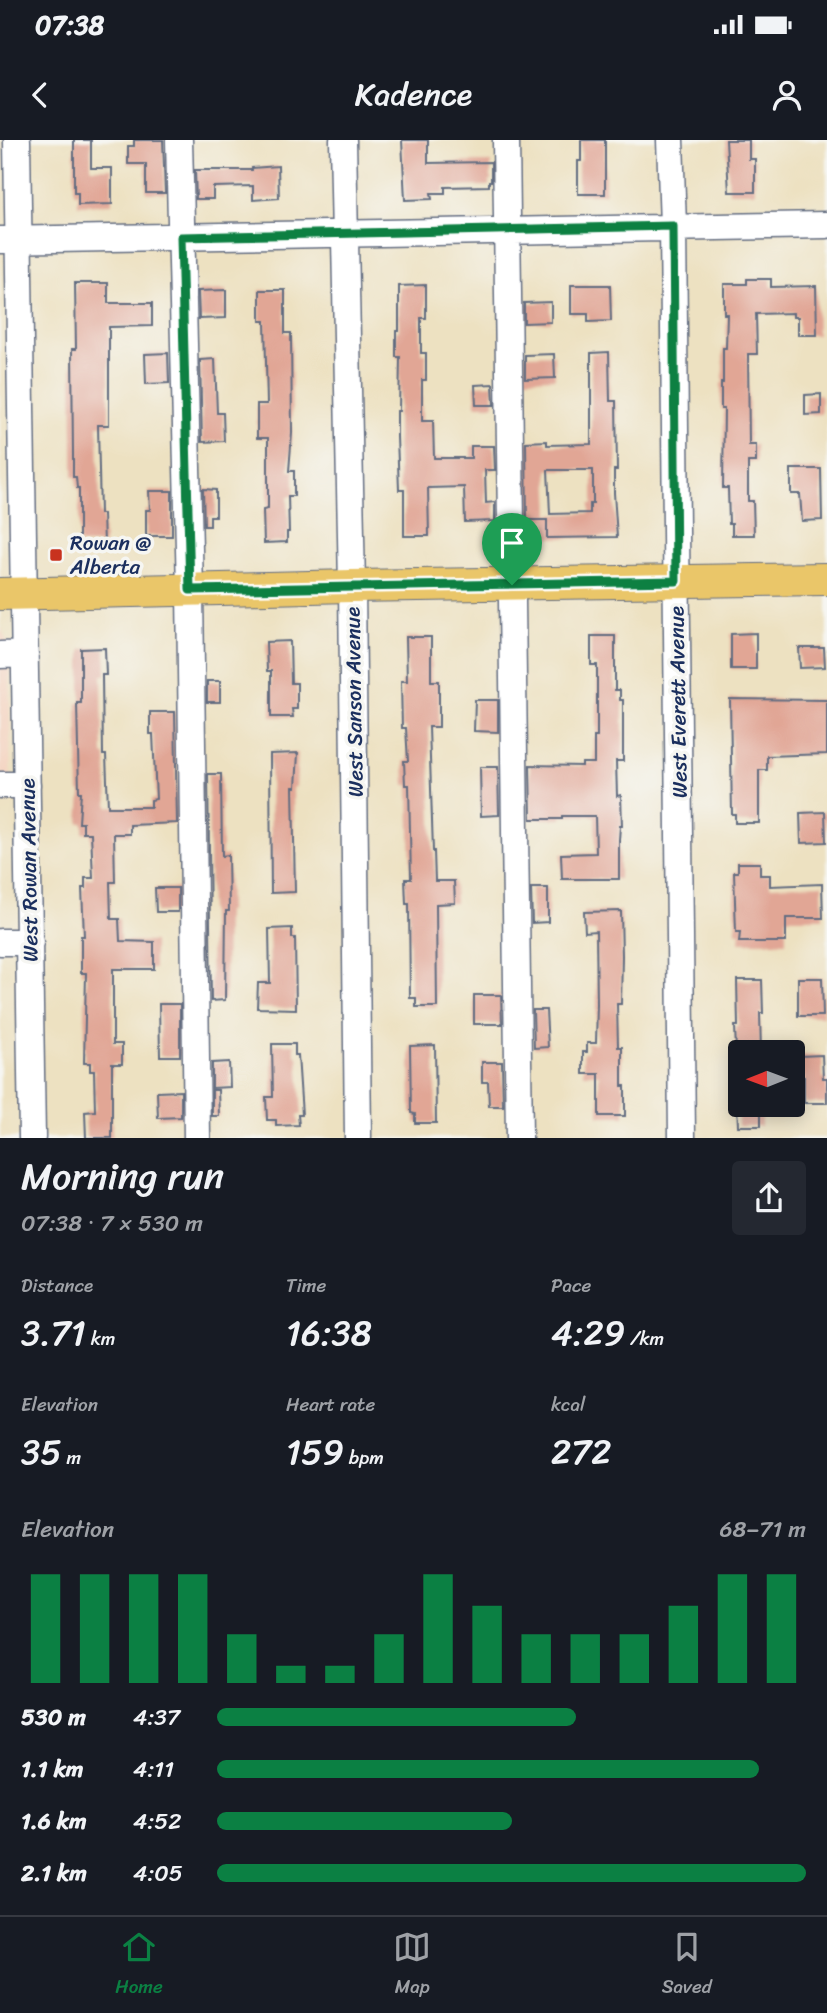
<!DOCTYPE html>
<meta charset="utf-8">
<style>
body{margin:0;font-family:Sriracha,sans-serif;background:#242831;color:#f1f3f6;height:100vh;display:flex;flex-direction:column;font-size:26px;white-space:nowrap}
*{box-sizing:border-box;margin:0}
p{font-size:23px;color:#9ea1a6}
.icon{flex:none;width:38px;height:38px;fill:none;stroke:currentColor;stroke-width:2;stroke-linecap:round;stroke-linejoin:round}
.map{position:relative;height:998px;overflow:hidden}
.sheet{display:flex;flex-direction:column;background:#171b24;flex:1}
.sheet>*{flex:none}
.needle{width:46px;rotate:269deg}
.tools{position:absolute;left:728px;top:900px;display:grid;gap:14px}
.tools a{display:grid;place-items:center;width:77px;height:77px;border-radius:7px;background:#171b24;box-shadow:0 4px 18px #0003;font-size:35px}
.pin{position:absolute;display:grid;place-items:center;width:60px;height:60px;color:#fff;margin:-72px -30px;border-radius:50% 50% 50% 0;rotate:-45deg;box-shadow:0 0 7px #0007}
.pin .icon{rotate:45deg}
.round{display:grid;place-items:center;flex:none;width:74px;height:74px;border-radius:7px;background:#242831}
.overview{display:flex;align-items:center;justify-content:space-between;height:119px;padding:0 21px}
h1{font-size:38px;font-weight:600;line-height:52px}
.stats{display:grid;grid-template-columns:repeat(3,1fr);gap:10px;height:119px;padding:7px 21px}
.stats div{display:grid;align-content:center}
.stats b{font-size:35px;font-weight:600}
.stats small{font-size:19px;font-weight:400}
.stats p{font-size:19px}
.chart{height:196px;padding:14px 21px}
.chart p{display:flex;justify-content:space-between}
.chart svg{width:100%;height:126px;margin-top:7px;stroke:#0b8043;stroke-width:6}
ul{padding:0 21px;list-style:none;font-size:23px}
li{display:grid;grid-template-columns:112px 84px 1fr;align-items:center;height:52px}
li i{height:18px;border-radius:9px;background:#0b8043}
.status{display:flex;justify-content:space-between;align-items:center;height:49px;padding:0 35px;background:#171b24;direction:ltr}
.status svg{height:19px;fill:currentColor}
header{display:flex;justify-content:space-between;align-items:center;height:91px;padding:0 21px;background:#171b24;font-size:32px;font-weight:600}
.menu{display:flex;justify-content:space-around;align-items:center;height:98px;border-top:2px solid #363941;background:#171b24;font-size:19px;color:#9ea1a6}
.menu a{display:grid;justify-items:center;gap:4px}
.menu .current{color:#0b8043}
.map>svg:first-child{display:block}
.built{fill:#f4d3c0}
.building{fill:#e1a695;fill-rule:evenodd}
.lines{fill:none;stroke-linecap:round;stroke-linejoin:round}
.minor-casing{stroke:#646d81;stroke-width:29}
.major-casing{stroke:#646d81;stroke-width:34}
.minor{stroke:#fff;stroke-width:26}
.major{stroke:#eac669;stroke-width:32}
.route-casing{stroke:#fff;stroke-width:14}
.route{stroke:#0b8043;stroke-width:9}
.poi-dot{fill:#c8321e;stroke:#f6f6f2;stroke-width:2.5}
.labels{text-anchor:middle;stroke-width:7;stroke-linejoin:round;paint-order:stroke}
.poi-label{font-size:21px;fill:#1b2f5e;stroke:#f6f6f2;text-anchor:start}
.street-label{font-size:21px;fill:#1b2f5e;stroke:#f6f6f2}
</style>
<div class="status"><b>07:38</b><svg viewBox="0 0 49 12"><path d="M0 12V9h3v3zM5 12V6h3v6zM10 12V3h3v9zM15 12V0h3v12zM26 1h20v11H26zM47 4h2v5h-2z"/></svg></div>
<header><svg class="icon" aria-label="back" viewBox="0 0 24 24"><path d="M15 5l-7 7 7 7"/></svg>Kadence<svg class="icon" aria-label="person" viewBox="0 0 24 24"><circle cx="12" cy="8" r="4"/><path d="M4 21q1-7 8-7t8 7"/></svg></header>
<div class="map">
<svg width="827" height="998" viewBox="0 0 827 998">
<rect width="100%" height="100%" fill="#f6f6f2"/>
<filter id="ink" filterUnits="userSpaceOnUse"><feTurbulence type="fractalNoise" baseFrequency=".0143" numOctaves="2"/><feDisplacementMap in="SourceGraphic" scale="14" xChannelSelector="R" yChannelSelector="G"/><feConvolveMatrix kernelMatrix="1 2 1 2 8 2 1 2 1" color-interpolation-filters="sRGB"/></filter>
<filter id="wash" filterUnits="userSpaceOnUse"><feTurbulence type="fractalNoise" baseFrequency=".00686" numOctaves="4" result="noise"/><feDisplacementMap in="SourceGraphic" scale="28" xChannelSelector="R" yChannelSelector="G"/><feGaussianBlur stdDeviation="1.57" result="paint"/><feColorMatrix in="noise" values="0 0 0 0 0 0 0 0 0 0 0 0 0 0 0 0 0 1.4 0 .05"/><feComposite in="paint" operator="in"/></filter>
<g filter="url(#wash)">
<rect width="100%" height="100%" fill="#ede1c1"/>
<path class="built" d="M 0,487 L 9,505 L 11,661 L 0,661 Z"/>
<g id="blocks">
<path class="building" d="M 74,0 L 91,0 L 91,28 L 112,28 L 112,64 L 78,65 L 78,53 L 74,53 Z
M 134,0 L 163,0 L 165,53 L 146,53 L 146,24 L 128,24 L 128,6 L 134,6 Z
M 402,0 L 428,0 L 428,23 L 491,22 L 491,41 L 489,41 L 489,46 L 445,47 L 445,53 L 431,53 L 432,59 L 405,60 Z
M 581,0 L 605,0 L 605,54 L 578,54 L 578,21 L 581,21 Z
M 726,0 L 749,0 L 749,19 L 755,19 L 755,52 L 729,52 Z
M 278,26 L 279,58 L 253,60 L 253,46 L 213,47 L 213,59 L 196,59 L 195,30 L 252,30 L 252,28 Z
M 747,139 L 771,139 L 771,147 L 816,146 L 817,195 L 798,195 L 798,177 L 793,177 L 793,173 L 756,174 L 757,214 L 748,214 L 749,305 L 756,305 L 756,322 L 748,322 L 748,361 L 753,361 L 754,395 L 732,395 L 732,384 L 729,384 L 728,348 L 723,348 L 724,269 L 721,269 L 721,243 L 723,243 L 723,208 L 726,208 L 727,174 L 724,174 L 724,144 L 747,144 Z
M 75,143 L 108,143 L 108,163 L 152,163 L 152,186 L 109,187 L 109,285 L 98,285 L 100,374 L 103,374 L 104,404 L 79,404 L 79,348 L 77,348 L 76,337 L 73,337 L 73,314 L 72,209 L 76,209 Z
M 426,145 L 426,178 L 421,178 L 421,213 L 426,213 L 426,240 L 422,240 L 422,281 L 433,281 L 434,318 L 471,318 L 471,306 L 494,306 L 495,330 L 485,330 L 486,363 L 495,362 L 495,381 L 465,382 L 464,347 L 428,348 L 429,396 L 404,396 L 404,350 L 399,350 L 397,297 L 397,271 L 399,271 L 400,217 L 396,217 L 396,191 L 399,191 L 399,146 Z
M 571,145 L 610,145 L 611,181 L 588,182 L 588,174 L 571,174 Z
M 226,150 L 226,178 L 199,179 L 198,151 Z
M 260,150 L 285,150 L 285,193 L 291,193 L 292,293 L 289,331 L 294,331 L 294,356 L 288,356 L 289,392 L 287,392 L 287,402 L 264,403 L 263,370 L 268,369 L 268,298 L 257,298 L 257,264 L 267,264 L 265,181 L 260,181 Z
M 551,162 L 551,182 L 524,183 L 524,163 Z
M 609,212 L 610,261 L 616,261 L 617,330 L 614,330 L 614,353 L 617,397 L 547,398 L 547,380 L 527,380 L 526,302 L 547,301 L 547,305 L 591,304 L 591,213 ZM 548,330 L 593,330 L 593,364 L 590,364 L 590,373 L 550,374 Z
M 168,213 L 169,243 L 146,244 L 145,214 Z
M 554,214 L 555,238 L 525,239 L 525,215 Z
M 215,219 L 217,273 L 223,273 L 224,301 L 202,302 L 200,220 Z
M 493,244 L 494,265 L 476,265 L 475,245 Z
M 821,254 L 821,274 L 805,275 L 805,255 Z
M 791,329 L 821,329 L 822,380 L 802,381 L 800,354 L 791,354 Z
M 203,349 L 216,350 L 216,376 L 210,376 L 210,386 L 204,386 Z
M 149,351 L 172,351 L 172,396 L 146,396 L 146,370 L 150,370 Z
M 756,493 L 756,529 L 731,529 L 731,494 Z
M 591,496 L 615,496 L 615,550 L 620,550 L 620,560 L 623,560 L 623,621 L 616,621 L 617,656 L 621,655 L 622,686 L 620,686 L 619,700 L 619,739 L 562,739 L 561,714 L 596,713 L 595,676 L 562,676 L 562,679 L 531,679 L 530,625 L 582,626 L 582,623 L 594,623 L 594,597 L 597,597 L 597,525 L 591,525 Z
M 406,497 L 431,497 L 431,541 L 439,541 L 439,587 L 429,587 L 433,711 L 434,711 L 435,741 L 454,741 L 455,763 L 436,764 L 437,867 L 416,867 L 416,858 L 410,858 L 409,764 L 406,764 L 405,739 L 411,739 L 409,645 L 405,645 L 404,621 L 408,621 L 406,588 L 402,588 L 401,541 L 407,541 Z
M 290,501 L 291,543 L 297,543 L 297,569 L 292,569 L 293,577 L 271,577 L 271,531 L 267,531 L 266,502 Z
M 105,508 L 106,535 L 102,535 L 103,615 L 106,615 L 108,667 L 151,667 L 151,660 L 156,659 L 153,594 L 150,594 L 150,572 L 175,572 L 177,683 L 130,685 L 130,694 L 114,694 L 115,742 L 110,742 L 111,779 L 119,779 L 120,801 L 154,802 L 154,829 L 113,829 L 113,904 L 122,904 L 122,924 L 112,924 L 112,998 L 86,998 L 85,972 L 95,971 L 94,931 L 90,931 L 90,923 L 84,923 L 86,833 L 81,833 L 81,796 L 84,796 L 82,748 L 85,748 L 85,738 L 93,738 L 91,693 L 83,693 L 83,683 L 79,683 L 81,652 L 79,652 L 77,563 L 81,563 L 81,509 Z
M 799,508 L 824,508 L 825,527 L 800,528 Z
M 207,541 L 220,541 L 220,562 L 207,562 Z
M 730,559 L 827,560 L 827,614 L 767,616 L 767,630 L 759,630 L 759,683 L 735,683 L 735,674 L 732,674 Z
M 475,560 L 498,560 L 498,592 L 474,591 Z
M 298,613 L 296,647 L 293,647 L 295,752 L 271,753 L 270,614 Z
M 480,627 L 498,627 L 499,675 L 481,676 Z
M 208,634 L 221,634 L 222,716 L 228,715 L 229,771 L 226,771 L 225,860 L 211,861 Z
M 825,672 L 826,702 L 801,703 L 800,673 Z
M 738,723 L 760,723 L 760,735 L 770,735 L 770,746 L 822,744 L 823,778 L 786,778 L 786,802 L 739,802 L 740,792 L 736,792 L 734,732 L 738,732 Z
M 155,748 L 178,748 L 178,772 L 156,772 Z
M 531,748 L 548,748 L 548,782 L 532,783 Z
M 621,771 L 622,816 L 621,864 L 617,864 L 618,907 L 622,907 L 622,946 L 625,946 L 625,976 L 599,976 L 599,934 L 583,934 L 583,912 L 587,912 L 587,903 L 596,903 L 597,864 L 596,791 L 585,792 L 584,772 Z
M 292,788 L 292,798 L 295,798 L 296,869 L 257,868 L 258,843 L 270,843 L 269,789 Z
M 798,838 L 822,838 L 823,876 L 798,876 Z
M 737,840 L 762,840 L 763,873 L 760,873 L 761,912 L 736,911 L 735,886 L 738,886 Z
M 474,855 L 501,855 L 502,884 L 474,884 Z
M 159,864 L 180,864 L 180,916 L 160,916 Z
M 533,870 L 546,870 L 548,907 L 534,908 Z
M 272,904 L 295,904 L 295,915 L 298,915 L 302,975 L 298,975 L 299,985 L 276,986 L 276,980 L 267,980 L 266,957 L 273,957 Z
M 435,905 L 436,983 L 415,983 L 415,974 L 411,973 L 410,906 Z
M 822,915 L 823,938 L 827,938 L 827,963 L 804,963 L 804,937 L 801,937 L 800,916 Z
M 229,922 L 230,947 L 212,948 L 212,923 Z
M 482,922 L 502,922 L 503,966 L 489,966 L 488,942 L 482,942 Z
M 212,950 L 218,950 L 219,976 L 212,976 Z
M 181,951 L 181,977 L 158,978 L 157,952 Z
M 737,964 L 761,964 L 761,986 L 738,986 Z"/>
</g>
</g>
<g filter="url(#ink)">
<use href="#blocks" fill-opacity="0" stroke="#646d81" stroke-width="2"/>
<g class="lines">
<g class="minor-casing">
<path id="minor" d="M 17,0 L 32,998
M 179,0 L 190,450 L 197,998
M 343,0 L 352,446 L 358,998
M 506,0 L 519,998
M 670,0 L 673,86 L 682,998
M 0,100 L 827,85
M 0,515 L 25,514
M 0,645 L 27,645
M 0,802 L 30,802"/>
</g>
<g class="major-casing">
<path id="major" d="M 0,454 L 352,446 L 827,439"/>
</g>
<use href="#minor" class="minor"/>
<use href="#major" class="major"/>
</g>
</g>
<g class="lines" filter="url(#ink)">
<g class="route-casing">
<path id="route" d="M 673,86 L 676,441 L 190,450 L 181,97 Z"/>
</g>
<use href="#route" class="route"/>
</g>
<rect class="poi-dot" x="49" y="408" width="14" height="14" rx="3.5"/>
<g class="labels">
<g class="poi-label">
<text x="70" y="410">Rowan @<tspan x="70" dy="24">Alberta</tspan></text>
</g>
<g class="street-label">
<text transform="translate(354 562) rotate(-91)" y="7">West Sanson Avenue</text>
<text transform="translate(678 562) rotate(-91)" y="7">West Everett Avenue</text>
<text transform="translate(29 730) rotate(-91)" y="7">West Rowan Avenue</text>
</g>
</g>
</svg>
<div class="tools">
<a><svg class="needle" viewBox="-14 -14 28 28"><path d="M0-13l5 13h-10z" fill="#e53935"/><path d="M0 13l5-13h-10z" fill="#9ea1a6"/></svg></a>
</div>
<div class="pin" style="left:512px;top:445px;background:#1e9e55"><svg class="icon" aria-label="arrive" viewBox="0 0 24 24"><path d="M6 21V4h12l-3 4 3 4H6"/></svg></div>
</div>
<section class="sheet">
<div class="overview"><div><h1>Morning run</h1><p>07:38 · 7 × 530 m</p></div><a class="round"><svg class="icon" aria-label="share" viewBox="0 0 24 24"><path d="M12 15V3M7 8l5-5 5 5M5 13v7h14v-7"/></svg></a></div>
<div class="stats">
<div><p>Distance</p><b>3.71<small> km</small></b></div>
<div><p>Time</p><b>16:38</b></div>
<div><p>Pace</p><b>4:29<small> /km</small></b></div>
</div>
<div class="stats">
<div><p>Elevation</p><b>35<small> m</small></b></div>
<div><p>Heart rate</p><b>159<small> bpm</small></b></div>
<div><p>kcal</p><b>272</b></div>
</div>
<div class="chart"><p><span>Elevation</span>68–71 m</p>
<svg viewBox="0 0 160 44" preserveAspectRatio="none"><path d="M5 44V6M15 44V6M25 44V6M35 44V6M45 44V27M55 44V38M65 44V38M75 44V27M85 44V6M95 44V17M105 44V27M115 44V27M125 44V27M135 44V17M145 44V6M155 44V6"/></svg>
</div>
<ul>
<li><b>530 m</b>4:37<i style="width:61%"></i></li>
<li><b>1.1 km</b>4:11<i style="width:92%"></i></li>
<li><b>1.6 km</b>4:52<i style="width:50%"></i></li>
<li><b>2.1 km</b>4:05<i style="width:100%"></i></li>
</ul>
</section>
<nav class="menu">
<a class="current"><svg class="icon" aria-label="home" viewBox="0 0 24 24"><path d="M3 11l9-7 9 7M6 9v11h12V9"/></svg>Home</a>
<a><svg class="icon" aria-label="map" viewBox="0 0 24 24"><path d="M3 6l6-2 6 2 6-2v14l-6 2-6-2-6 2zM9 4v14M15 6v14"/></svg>Map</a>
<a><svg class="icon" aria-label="saved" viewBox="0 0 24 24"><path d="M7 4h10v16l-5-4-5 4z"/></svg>Saved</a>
</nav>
